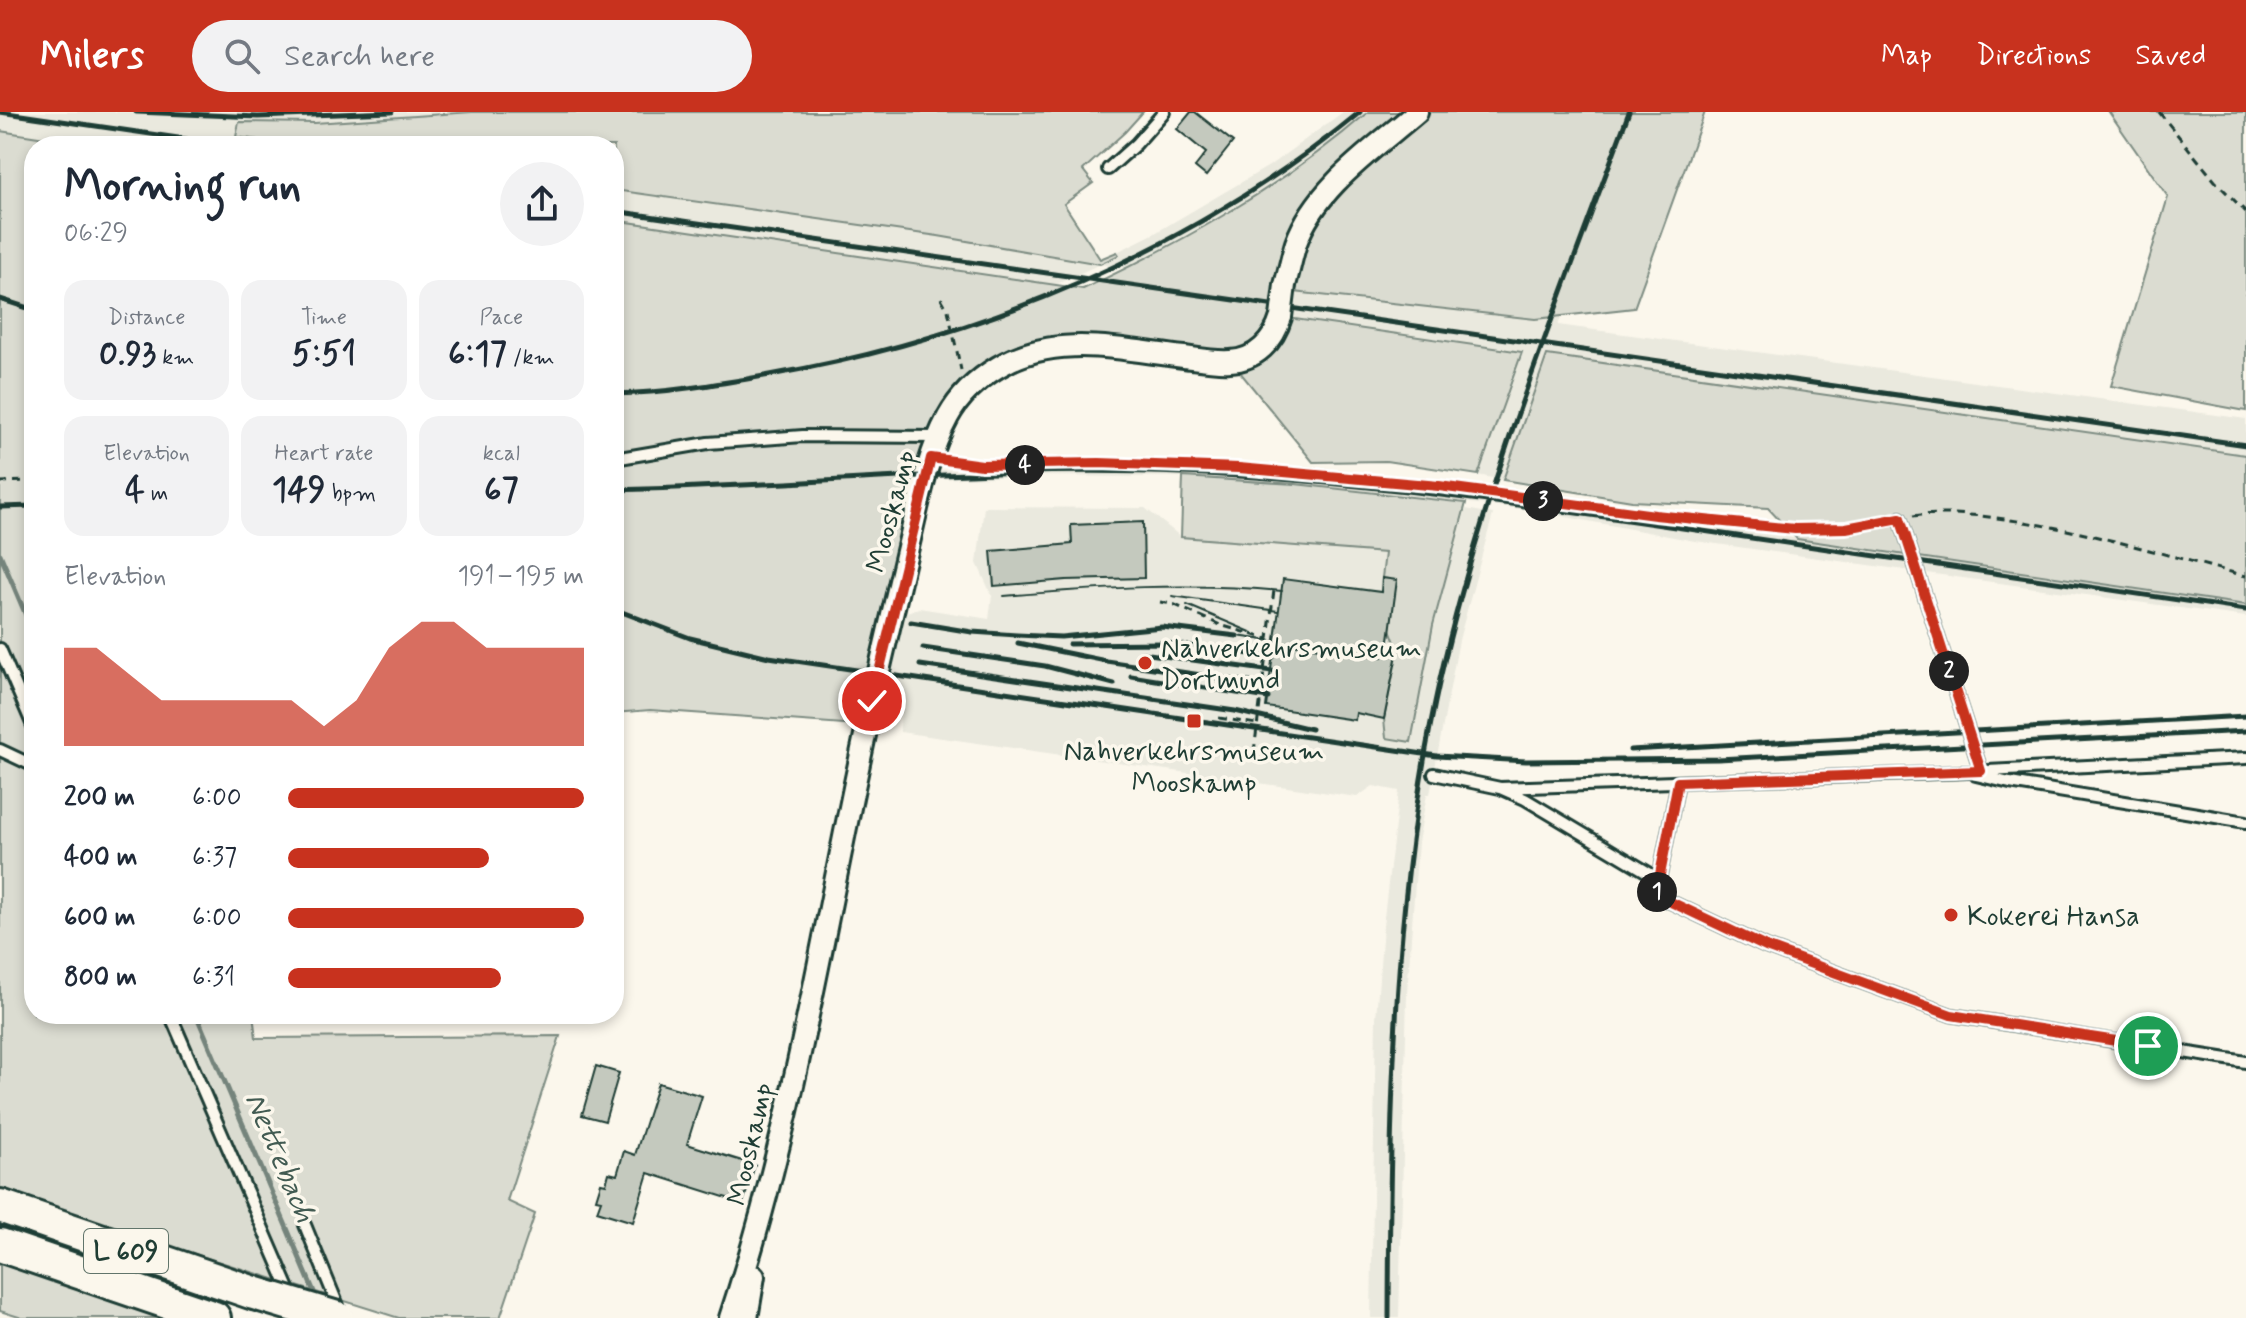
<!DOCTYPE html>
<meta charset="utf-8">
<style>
body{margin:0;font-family:Mynerve,sans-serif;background:#f2f2f3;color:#1f2937;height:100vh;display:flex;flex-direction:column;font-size:30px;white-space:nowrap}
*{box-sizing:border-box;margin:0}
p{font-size:26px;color:#747a83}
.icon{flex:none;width:44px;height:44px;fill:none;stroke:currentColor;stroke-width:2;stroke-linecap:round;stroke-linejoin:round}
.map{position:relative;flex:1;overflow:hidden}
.sheet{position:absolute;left:24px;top:24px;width:600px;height:888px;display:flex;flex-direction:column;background:#fff;border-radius:32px;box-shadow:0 4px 12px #0003}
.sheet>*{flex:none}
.pin{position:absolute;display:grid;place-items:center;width:68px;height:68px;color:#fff;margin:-34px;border:4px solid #fff;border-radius:50%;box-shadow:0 2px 8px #0007}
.km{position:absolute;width:40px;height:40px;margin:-20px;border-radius:50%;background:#222;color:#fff;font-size:22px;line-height:40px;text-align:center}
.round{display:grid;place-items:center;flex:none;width:84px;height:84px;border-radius:42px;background:#f2f2f3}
.overview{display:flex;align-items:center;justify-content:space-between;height:136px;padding:0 40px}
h1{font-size:44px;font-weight:700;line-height:60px}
.stats{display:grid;grid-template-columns:repeat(3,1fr);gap:12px;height:136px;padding:8px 40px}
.stats div{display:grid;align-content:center;border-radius:20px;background:#f2f2f3;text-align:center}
.stats b{font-size:34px;font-weight:700}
.stats small{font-size:22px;font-weight:400}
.stats p{font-size:22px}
.chart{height:224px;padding:16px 40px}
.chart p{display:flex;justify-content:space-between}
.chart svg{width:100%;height:144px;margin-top:8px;fill:#c8321e;opacity:.7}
ul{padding:0 40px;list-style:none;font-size:26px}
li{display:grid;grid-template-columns:128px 96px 1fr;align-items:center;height:60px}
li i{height:20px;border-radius:10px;background:#c8321e}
header{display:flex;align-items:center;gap:48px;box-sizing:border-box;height:112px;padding:0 40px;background:#c8321e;color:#fff}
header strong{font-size:38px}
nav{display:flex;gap:44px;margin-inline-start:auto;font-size:28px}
.search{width:560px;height:72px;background:#f2f2f3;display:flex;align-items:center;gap:20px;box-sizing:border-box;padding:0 28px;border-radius:44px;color:#747a83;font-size:30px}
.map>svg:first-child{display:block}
.built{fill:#eae9de;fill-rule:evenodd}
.green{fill:#dbdcd1;stroke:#7d8c82;stroke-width:2}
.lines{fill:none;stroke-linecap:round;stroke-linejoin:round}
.stream{stroke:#74847b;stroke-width:5}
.building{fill:#c4c9be;stroke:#1f3d34;stroke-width:2}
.lane-casing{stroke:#1f3d34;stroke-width:16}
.street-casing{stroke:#1f3d34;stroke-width:26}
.primary-casing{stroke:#1f3d34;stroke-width:38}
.path{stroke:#1f3d34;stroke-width:3;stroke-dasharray:8 6;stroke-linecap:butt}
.lane{stroke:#fbf7ec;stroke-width:10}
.street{stroke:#fbf7ec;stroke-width:20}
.primary{stroke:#fbf7ec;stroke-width:32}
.tram{stroke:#1f3d34;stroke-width:2}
.rail{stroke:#1f3d34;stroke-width:5}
.street-bridge-casing{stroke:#1f3d34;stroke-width:26;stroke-linecap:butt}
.primary-bridge-casing{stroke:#1f3d34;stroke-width:38;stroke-linecap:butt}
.street-bridge{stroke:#fbf7ec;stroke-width:20}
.primary-bridge{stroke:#fbf7ec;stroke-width:32}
.route-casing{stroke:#fff;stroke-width:16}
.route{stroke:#c8321e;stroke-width:10}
.poi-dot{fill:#c8321e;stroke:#fbf7ec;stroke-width:3}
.labels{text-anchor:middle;stroke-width:7;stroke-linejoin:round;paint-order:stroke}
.shield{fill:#fbf7ec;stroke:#61756b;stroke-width:2}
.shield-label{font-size:26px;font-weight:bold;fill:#1f3d34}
.street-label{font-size:28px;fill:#1f3d34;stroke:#fbf7ec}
.poi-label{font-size:28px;fill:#1f3d34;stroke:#fbf7ec;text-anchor:start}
.water-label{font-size:30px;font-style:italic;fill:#425b52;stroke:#fbf7ec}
</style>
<header>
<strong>Milers</strong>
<div class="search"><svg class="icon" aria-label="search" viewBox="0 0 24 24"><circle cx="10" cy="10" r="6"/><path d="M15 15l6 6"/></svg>Search here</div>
<nav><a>Map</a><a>Directions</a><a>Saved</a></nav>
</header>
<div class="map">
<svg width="2246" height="1206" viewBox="0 0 2246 1206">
<rect width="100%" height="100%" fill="#fbf7ec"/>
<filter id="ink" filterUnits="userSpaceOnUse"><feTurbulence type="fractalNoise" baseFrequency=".0125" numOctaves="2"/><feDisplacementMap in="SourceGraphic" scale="16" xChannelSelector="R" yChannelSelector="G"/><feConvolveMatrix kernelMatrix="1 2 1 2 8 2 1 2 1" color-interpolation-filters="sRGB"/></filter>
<g filter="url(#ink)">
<path class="built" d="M 0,0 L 472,0 L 315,11 L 239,11 L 237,25 L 304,34 L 96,34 L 0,19 Z
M 1343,0 L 1368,0 L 1330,33 L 1262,81 L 1129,155 L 1565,197 L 1558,213 L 2246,307 L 2246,343 L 1547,243 L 1502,368 L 1478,363 L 1522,241 L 614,108 L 614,78 L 938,124 L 1100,152 L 1118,143 L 1117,140 L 1155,121 L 1269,54 ZM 1100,152 L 1126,156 L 1083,177 L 1057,172 Z
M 1141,355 L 1359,370 L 1677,409 L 2246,493 L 2246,505 L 1695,429 L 1524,397 L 1295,372 L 1183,365 L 1028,364 L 933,367 L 936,358 Z
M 984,395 L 1145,396 L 1181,425 L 1386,441 L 1397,468 L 1390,517 L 1398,537 L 1384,607 L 1386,626 L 1409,630 L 1433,513 L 1466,397 L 1493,402 L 1459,528 L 1430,682 L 1427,682 L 1418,730 L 1407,881 L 1399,1206 L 1371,1206 L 1376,906 L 1383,814 L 1399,679 L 1373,674 L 1357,685 L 900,620 L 901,581 L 889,579 L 902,510 L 907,500 L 919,496 L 989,507 L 992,484 L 977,451 Z"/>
<path class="green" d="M 472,0 L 1143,0 L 1125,20 L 1083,58 L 1093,71 L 1064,92 L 1100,147 L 1117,140 L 1119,143 L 1100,152 L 938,124 L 614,78 L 614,34 L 304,34 L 236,25 L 239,10 L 315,11 Z
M 1368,0 L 1705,0 L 1634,196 L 1535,207 L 1294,180 L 1281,205 L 1522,240 L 1478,363 L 1386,349 L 1313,350 L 1231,249 L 1104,235 L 1018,243 L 974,260 L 944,298 L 929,335 L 863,577 L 858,613 L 650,598 L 614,601 L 614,108 L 1083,177 C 1185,129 1283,74 1368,0 Z
M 2109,0 L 2246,0 L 2246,299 L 2111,274 L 2168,85 Z
M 0,19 L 96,34 L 34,34 L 34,902 L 253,902 L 256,926 L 560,924 L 507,1089 L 535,1102 L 500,1206 L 399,1206 L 29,1090 L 0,1077 Z
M 1547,243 L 2246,343 L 2246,493 L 1797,427 L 1768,396 L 1632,389 L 1503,368 Z
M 1183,365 L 1295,372 L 1466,391 L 1433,513 L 1411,630 L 1386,626 L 1384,607 L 1398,538 L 1390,517 L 1396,468 L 1382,466 L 1385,441 L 1181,425 Z
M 0,1151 L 163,1206 L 22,1206 L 0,1199 Z"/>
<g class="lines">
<path class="stream" d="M 0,442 L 34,522
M 196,902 L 317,1187"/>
</g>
<path class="building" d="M 1191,0 L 1195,0 L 1233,30 L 1206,64 L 1195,55 L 1206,41 L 1177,17 Z
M 1143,410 L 1144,466 L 1066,468 L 994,474 L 991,439 L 1072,432 L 1071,413 Z
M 1382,466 L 1397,468 L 1388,535 L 1398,537 L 1384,607 L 1356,601 L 1355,608 L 1266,595 L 1283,467 L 1381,480 Z
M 596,954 L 619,961 L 605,1009 L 582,1003 Z
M 658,971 L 702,984 L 687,1032 L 755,1053 L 743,1091 L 648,1061 L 633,1110 L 597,1099 L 601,1088 L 596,1087 L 601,1071 L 606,1072 L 609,1061 L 617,1063 L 624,1039 L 635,1043 Z"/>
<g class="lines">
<g class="lane-casing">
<path id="lane" d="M 1108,57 L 1136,32 L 1164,0
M 614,347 L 708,331 L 803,324 L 939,325
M 1900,406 L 1981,659
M 0,537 L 34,616
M 0,638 L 34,654
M 1434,662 L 1500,676 L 1525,687 L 1659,767
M 1976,663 L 2010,671 L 2246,710
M 1678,670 L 1656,783 L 1766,835 L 1951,903 L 2246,950
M 1500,676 L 1967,660 L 2246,646
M 170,902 L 293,1186
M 305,1113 L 341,1201"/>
</g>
<g class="street-casing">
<path id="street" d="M 1285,173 C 1289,159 1292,144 1296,131 C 1316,75 1374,37 1417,0
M 730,1206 C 801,991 831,765 882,546 C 892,503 902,460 912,418 C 921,379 929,340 948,305 C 960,283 978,267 998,255 C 1055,220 1122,238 1184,245 C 1199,247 1215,250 1230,249 C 1256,248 1274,229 1281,205
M 747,1206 L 754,1164"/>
</g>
<g class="primary-casing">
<path id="primary" d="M 0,1094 L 254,1181
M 0,1133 L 214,1206"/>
</g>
<path class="path" d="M 2159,0 L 2215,69 L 2246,100
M 941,186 L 948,198 L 961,258
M 950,349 L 982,353 L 1099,351 L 1239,356 L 1439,374 L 1655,403 L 1795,417 L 1846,416 L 1886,408
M 0,370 L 34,369
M 1913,404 C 1951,399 1986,404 2024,410 C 2099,422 2172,445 2246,464
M 1160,490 L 1173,492 L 1220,513 L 1268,527
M 1261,580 L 1268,586
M 1219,606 L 1257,612
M 1254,640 L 1274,478"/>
<use href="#lane" class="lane"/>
<use href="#street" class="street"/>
<use href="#primary" class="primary"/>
<path class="tram" d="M 1004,484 C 1096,476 1189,470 1282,479
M 1172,484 L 1278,499
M 1187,493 L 1253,521
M 1237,524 L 1382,545"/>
<path class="rail" d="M 0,0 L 233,34
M 136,0 L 258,5 L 392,0
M 614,99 L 2246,333
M 0,187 L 34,198
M 614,282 C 666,281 718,272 770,263 C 983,226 1192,138 1360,0
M 614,378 C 803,374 993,353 1183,361 C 1334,367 1484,388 1634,409 C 1838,437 2042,468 2246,498
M 0,395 L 34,394
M 614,497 L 690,526 L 769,545 L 1437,644 L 1526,649 L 1718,647 L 2246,619
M 911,510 L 972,520 L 1017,523 L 1061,525 L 1162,515 L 1237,524
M 1018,531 L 1106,549 L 1269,573
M 1069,532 L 1166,531 L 1273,545
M 923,536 L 1045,554 L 1114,572
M 1142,541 L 1272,559
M 920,553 L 1235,599 L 1311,617
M 1131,564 L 1268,586
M 1630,638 L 2246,604
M 1389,1206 C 1390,992 1393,778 1440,567 C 1484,373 1560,187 1629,0"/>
<g class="street-bridge-casing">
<path id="street-bridge" d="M 1281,205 L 1285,173"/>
</g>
<g class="primary-bridge-casing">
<path id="primary-bridge" d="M 254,1181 L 337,1206"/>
</g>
<use href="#street-bridge" class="street-bridge"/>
<use href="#primary-bridge" class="primary-bridge"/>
</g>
</g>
<g class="lines" filter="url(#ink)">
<g class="route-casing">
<path id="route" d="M 872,589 L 931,346 L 982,353 L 1099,351 L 1239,356 L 1439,374 L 1655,403 L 1795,417 L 1846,416 L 1900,406 L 1981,659 L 1678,670 L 1656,783 L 1766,835 L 1951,903 L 2148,934"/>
</g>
<use href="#route" class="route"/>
</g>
<g class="poi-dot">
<circle cx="1145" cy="551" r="8"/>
<rect x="1186" y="601" width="16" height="16" rx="4"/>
<circle cx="1951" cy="803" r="8"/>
</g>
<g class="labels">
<rect class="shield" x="84" y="1117" width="84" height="44" rx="6"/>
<g class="shield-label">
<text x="126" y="1148">L 609</text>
</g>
<g class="street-label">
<text transform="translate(890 399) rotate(-75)" y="10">Mooskamp</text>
<text transform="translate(749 1032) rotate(-77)" y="10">Mooskamp</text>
</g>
<g class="poi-label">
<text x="1161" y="545">Nahverkehrsmuseum<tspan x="1161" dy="32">Dortmund</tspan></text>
<text x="1194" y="648" text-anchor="middle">Nahverkehrsmuseum<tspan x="1194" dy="32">Mooskamp</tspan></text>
<text x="1967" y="813">Kokerei Hansa</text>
</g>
<g class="water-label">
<text transform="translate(281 1045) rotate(67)" y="10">Nettebach</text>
</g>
</g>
</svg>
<div class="pin" style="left:2148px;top:934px;background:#1e9e55"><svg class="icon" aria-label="arrive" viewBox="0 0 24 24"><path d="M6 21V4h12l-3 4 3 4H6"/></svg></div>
<div class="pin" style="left:872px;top:589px;background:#d93025"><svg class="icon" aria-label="check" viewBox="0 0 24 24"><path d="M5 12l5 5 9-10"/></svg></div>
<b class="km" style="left:1657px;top:780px">1</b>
<b class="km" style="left:1949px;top:559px">2</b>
<b class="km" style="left:1543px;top:389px">3</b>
<b class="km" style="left:1025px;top:353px">4</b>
<section class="sheet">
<div class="overview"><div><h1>Morning run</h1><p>06:29</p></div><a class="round"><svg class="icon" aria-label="share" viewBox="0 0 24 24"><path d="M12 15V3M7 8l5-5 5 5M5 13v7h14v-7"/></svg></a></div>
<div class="stats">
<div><p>Distance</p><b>0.93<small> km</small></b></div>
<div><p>Time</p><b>5:51</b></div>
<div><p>Pace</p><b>6:17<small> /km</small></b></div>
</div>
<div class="stats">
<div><p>Elevation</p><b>4<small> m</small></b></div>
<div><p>Heart rate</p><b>149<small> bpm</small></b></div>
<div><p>kcal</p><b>67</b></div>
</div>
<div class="chart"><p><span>Elevation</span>191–195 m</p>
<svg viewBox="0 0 160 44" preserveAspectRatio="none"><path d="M0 44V14L10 14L20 22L30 30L40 30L50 30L60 30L70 30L80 38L90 30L100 14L110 6L120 6L130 14L140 14L150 14L160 14V44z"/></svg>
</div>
<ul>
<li><b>200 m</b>6:00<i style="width:100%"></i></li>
<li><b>400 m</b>6:37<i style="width:68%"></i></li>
<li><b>600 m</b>6:00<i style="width:100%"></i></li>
<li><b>800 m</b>6:31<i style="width:72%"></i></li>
</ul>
</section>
</div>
